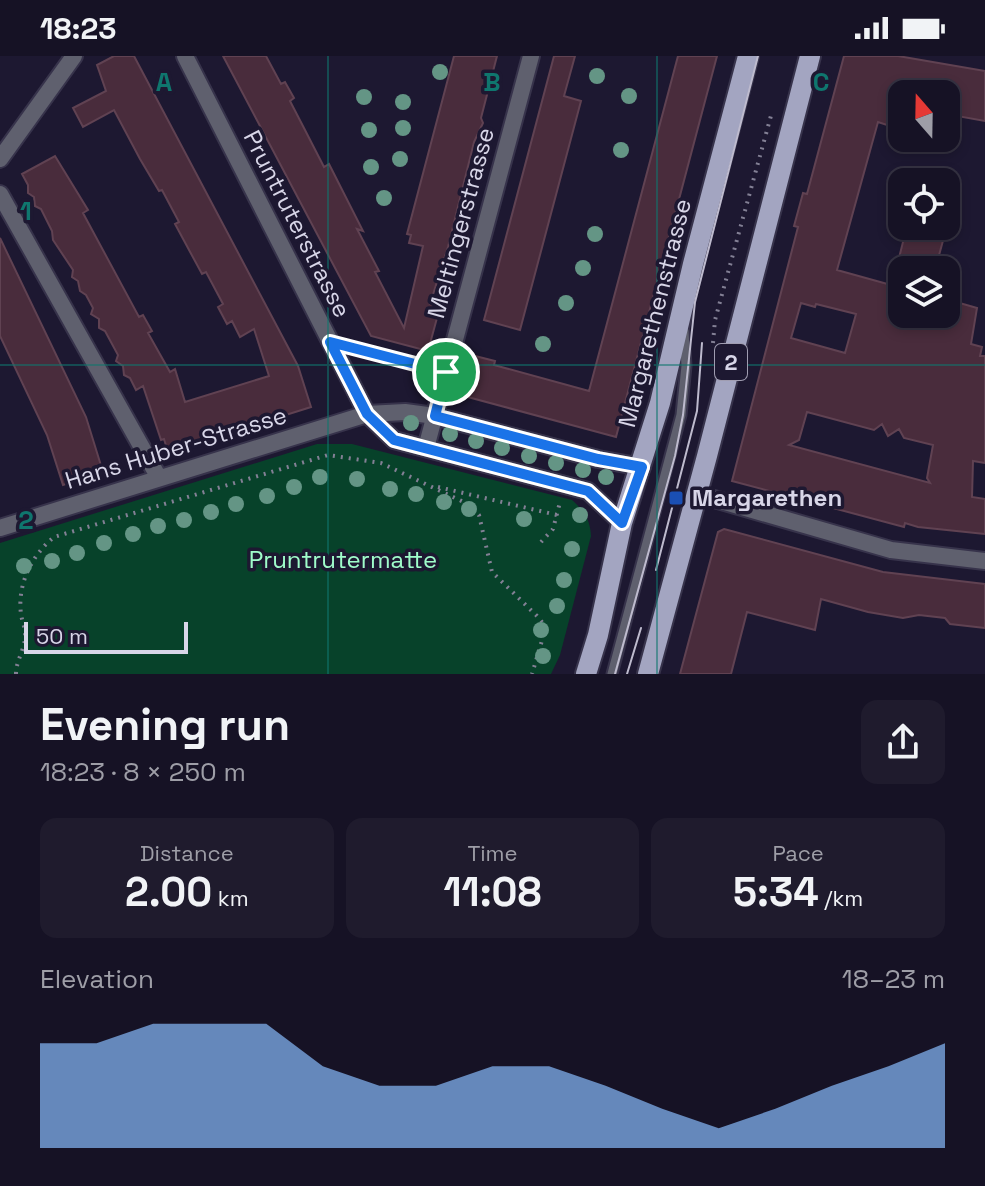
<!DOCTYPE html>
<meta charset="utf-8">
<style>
body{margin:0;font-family:"Space Grotesk",sans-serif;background:#1f1b2d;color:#f1f3f6;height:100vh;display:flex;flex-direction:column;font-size:30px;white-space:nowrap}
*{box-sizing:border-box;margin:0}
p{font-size:26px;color:#9e9ea7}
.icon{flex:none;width:44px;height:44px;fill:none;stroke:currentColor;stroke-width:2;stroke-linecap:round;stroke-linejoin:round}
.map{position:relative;height:618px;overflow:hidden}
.panel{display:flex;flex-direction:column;background:#161225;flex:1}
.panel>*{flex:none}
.needle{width:52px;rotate:340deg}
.tools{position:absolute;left:888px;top:24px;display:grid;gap:16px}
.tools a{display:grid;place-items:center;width:72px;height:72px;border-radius:16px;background:#161225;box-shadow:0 4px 12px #0003,0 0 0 2px #353242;font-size:40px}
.scale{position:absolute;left:24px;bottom:20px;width:164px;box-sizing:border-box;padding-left:8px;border:4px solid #d8d6e8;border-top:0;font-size:22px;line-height:28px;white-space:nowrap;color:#d8d6e8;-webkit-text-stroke:6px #1d1831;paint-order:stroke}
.pin{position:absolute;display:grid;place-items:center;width:68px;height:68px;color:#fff;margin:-34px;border:4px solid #fff;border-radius:50%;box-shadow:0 2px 8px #0007}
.round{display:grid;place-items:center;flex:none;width:84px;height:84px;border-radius:16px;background:#1f1b2d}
.summary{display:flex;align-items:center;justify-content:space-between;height:136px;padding:0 40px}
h1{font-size:44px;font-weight:800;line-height:60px}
.stats{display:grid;grid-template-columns:repeat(3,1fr);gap:12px;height:136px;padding:8px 40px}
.stats div{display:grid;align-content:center;border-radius:16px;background:#1f1b2d;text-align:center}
.stats b{font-size:40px;font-weight:800}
.stats small{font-size:22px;font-weight:400}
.stats p{font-size:22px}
.chart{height:224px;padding:16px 40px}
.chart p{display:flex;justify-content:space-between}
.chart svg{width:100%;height:144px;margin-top:8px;fill:#87bbfb;opacity:.7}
.status{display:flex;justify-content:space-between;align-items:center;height:56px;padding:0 40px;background:#161225;direction:ltr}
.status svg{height:22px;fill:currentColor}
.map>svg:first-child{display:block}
.green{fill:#07422a}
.building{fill:#492c3c;stroke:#604252;stroke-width:2;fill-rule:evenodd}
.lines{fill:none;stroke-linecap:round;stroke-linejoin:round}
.lane-casing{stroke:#37334b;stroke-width:13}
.street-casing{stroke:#37334b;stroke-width:20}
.primary-casing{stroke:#37334b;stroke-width:24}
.path{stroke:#838095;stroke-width:4;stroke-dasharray:2 6;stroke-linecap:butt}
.lane{stroke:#5f606e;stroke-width:9}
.street{stroke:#5f606e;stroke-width:16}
.primary{stroke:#a3a5c1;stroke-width:20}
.tram{stroke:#bebbce;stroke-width:2}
.tree{fill:#649585}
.route-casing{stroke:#fff;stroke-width:16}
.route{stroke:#1a73e8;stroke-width:10}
.grid{fill:none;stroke:#0f766e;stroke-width:2;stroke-opacity:0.55}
.transit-dot{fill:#1a4fb4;stroke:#1d1831;stroke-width:3}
.labels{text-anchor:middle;stroke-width:7;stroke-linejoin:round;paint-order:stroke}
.shield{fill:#1d1831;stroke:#a09db1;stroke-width:2}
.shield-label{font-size:22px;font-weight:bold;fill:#d8d6e8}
.street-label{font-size:24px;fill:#d8d6e8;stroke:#1d1831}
.poi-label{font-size:24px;font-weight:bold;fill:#d8d6e8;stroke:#1d1831;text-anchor:start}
.park-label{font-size:24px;fill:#9ffcca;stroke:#1d1831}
.grid-label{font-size:26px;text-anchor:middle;font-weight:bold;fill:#0f766e;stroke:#1d1831;stroke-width:7;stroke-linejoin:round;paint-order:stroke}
</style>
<div class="status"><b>18:23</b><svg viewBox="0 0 49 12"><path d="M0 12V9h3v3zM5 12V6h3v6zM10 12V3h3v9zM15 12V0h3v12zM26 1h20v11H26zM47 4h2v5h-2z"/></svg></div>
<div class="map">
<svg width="985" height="618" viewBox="0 0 985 618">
<rect width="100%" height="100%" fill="#1d1831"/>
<path class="green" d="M 317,388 L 352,388 L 572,444 C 584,455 590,463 591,480 L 560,599 L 551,618 L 0,618 L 0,487 Z"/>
<path class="building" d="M 114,0 L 134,0 L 298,310 L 311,351 L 168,396 L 164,383 L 161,384 L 143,330 L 136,334 L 130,322 L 124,319 L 123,310 L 116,305 L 118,299 L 105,275 L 99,272 L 99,263 L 91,258 L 93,252 L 86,239 L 80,235 L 78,225 L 72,221 L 73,214 L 53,184 L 52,175 L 41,153 L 35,150 L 34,141 L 28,137 L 28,129 L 22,118 L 55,100 L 88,154 L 83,157 L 139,261 L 143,259 L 152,275 L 148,277 L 170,316 L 175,313 L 185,346 L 269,320 L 254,273 L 240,281 L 232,265 L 227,268 L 218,251 L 223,248 L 206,216 L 202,218 L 175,168 L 179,166 L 162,134 L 159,135 L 140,103 L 114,54 L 83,71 L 73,52 L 106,35 L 97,9 Z
M 223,0 L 266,0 L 281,28 L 285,26 L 294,42 L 290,45 L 305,74 L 324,111 L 329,108 L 363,175 L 357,173 L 379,215 L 375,216 L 404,272 L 423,190 L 409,187 L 411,179 L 407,178 L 454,0 L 497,0 L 481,62 L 483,67 L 474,86 L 448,191 L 430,248 L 440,251 L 428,295 L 371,280 Z
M 554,0 L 575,0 L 564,40 L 581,45 L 520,274 L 484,264 Z
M 678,0 L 717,0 L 616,381 L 464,340 L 475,300 L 495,305 L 494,309 L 589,335 Z
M 844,0 L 898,0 L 985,15 L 985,65 L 946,58 L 946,38 L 902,38 L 902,42 L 895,40 L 887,69 L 878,66 L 837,214 L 902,232 L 902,258 L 946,258 L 946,243 L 977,252 L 971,288 L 982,291 L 980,300 L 985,300 L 985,407 L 973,405 L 972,441 L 985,443 L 985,478 L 918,471 L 905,467 L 904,471 L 732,425 L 798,171 L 794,170 L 803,137 L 807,138 ZM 801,247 L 815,251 L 816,248 L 856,258 L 845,297 L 791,282 ZM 807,356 L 874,374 L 882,368 L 888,380 L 899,373 L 904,382 L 933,389 L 927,422 L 930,427 L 789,389 L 799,384 Z
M 907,170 L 947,170 L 935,214 L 896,214 Z
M 0,182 L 86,361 L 103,416 L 63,429 L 47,379 L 0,280 Z
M 724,473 L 883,516 L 985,528 L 985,572 L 950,568 L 945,562 L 919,559 L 903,562 L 868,556 L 821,543 L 815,574 L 747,556 L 731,618 L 680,618 L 718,476 Z"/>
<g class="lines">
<g class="lane-casing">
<path id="lane" d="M 612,618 L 681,359 L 686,310 L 684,275"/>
</g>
<g class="street-casing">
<path id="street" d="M 185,0 L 367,358 L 394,384 L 588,435 L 622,467
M 0,103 L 74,0
M 0,138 L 159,422
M 426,392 L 531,0
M 697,438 L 891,494 L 985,505
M 0,472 L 367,358 L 405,356 L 435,360 L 598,403 L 642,411"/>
</g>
<g class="primary-casing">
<path id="primary" d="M 586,618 L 598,579 L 622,467 L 660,347 L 693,208 L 748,0
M 648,618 L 707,400 L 810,0"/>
</g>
<path class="path" d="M 713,287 L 715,264 L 772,56
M 352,291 L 429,311
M 438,431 L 557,459
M 541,486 L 553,473 L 560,446
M 16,618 C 16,605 24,595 25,582 C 26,573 22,566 21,558 C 17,528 32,499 54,481 L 328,399 L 381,407 L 470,449 L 479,459 L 492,516 L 537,560 L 546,571 L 532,618"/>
<use href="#lane" class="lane"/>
<use href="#street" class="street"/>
<use href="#primary" class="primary"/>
<path class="tram" d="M 656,514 L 697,355 L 702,287
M 615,618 L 675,400 L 683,359 L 695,246 L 758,0
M 627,618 L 641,572"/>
</g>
<g class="tree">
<circle cx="440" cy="16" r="8"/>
<circle cx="597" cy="20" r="8"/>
<circle cx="629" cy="40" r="8"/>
<circle cx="364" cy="41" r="8"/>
<circle cx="403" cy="46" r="8"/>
<circle cx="403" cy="72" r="8"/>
<circle cx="369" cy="74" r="8"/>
<circle cx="621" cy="94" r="8"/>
<circle cx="400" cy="103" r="8"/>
<circle cx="371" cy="111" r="8"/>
<circle cx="384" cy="142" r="8"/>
<circle cx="595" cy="178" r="8"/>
<circle cx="583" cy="212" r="8"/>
<circle cx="566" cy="247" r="8"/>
<circle cx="543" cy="288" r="8"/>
<circle cx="411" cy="367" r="8"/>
<circle cx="450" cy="378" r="8"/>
<circle cx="476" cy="385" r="8"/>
<circle cx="502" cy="392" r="8"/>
<circle cx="529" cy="400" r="8"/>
<circle cx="556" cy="407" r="8"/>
<circle cx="583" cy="414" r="8"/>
<circle cx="320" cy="421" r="8"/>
<circle cx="606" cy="421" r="8"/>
<circle cx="357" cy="423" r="8"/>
<circle cx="294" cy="431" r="8"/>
<circle cx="390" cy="433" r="8"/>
<circle cx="416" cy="438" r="8"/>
<circle cx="267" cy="440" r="8"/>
<circle cx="444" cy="446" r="8"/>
<circle cx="236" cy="448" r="8"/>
<circle cx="469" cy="453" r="8"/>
<circle cx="211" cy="456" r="8"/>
<circle cx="580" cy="459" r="8"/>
<circle cx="524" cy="463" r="8"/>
<circle cx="184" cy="464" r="8"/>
<circle cx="158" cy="470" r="8"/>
<circle cx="133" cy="478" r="8"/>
<circle cx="104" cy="487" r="8"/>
<circle cx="572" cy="493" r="8"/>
<circle cx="77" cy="497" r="8"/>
<circle cx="52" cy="505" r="8"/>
<circle cx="24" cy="510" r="8"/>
<circle cx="564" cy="524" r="8"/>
<circle cx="557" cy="550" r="8"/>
<circle cx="541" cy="574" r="8"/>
<circle cx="543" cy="600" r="8"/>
</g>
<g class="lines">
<g class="route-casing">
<path id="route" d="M 330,286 L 446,316 L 435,360 L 598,403 L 642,411 L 622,467 L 588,435 L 394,384 L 367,358 Z"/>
</g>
<use href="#route" class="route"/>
</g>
<path class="grid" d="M 328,0 L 328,618M 657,0 L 657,618M 0,309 L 985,309"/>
<rect class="transit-dot" x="668" y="434" width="16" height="16" rx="4"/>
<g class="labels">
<rect class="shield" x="715" y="288" width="32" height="36" rx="6"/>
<g class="shield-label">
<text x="731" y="314">2</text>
</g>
<g class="street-label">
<text transform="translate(461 167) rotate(-75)" y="8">Meltingerstrasse</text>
<text transform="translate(297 168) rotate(63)" y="8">Pruntruterstrasse</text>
<text transform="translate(655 257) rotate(-76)" y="8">Margarethenstrasse</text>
<text transform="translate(176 392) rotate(-17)" y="8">Hans Huber-Strasse</text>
</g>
<g class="poi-label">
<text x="692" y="450">Margarethen</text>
</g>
<g class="park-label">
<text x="343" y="512">Pruntrutermatte</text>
</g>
</g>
<g class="grid-label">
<text x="164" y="35">A</text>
<text x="492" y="35">B</text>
<text x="821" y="35">C</text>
<text x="26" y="164">1</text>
<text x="26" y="473">2</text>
</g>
</svg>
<div class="tools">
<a><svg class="needle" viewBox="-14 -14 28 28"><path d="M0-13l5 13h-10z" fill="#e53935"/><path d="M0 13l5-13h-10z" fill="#9e9ea7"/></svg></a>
<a><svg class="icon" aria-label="locate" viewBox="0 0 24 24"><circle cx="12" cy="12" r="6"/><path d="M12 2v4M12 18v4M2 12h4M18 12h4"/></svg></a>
<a><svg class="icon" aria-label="layers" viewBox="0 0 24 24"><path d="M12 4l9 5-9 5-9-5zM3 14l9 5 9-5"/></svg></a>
</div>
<div class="scale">50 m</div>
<div class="pin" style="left:446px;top:316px;background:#1e9e55"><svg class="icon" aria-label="arrive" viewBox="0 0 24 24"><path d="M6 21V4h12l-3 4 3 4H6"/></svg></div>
</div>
<section class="panel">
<div class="summary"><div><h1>Evening run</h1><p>18:23 · 8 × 250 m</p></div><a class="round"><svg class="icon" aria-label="share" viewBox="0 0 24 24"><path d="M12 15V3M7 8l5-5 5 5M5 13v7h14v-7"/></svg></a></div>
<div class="stats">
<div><p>Distance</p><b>2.00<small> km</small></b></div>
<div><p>Time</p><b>11:08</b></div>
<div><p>Pace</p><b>5:34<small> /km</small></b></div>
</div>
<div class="chart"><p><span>Elevation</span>18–23 m</p>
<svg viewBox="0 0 160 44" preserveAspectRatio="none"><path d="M0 44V12L10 12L20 6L30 6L40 6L50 19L60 25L70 25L80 19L90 19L100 25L110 32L120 38L130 32L140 25L150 19L160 12V44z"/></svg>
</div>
</section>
